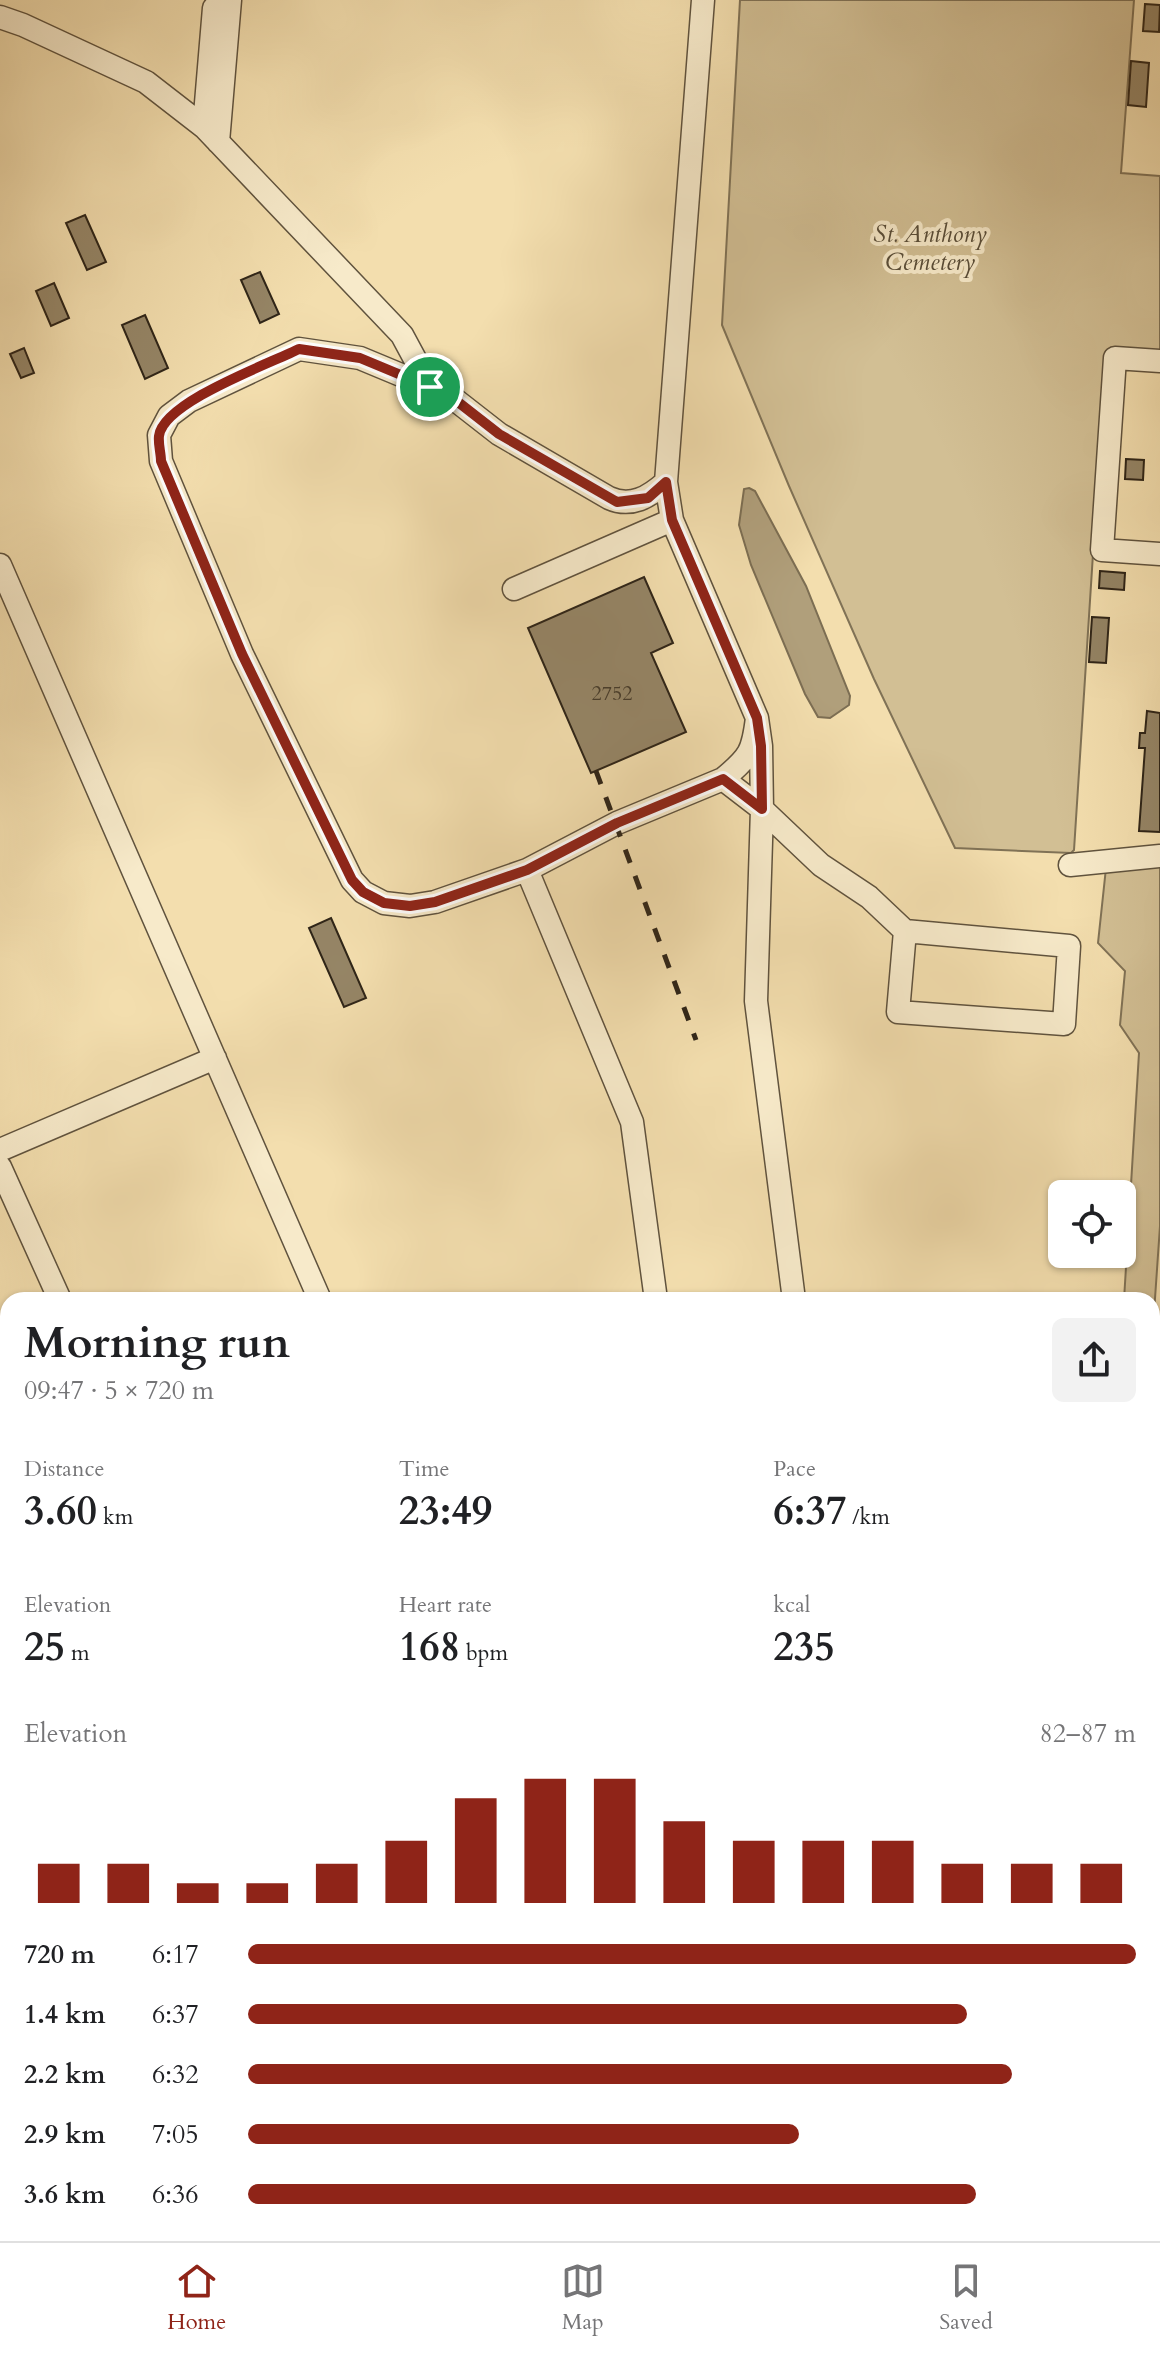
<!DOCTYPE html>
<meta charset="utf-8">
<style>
body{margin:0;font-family:Cardo,serif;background:#f2f2f2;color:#202124;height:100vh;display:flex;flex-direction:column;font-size:30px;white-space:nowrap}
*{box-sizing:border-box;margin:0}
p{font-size:26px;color:#757577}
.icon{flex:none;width:44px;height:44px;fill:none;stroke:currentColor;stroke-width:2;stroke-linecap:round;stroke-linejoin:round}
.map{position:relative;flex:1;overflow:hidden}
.panel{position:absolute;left:0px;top:1292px;width:1160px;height:950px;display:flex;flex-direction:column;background:#fff;border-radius:24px 24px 0 0;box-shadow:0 2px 6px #0004}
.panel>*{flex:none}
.tools{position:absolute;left:1048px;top:1180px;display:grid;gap:16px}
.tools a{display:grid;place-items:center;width:88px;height:88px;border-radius:12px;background:#fff;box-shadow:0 2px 6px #0004;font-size:40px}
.pin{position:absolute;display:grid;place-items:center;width:68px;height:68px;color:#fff;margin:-34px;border:4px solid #fff;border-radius:50%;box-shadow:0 2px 8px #0007}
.round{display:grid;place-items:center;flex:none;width:84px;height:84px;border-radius:12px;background:#f2f2f2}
.summary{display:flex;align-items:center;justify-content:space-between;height:136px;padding:0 24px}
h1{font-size:44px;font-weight:600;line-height:60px}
.figures{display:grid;grid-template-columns:repeat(3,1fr);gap:12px;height:136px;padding:8px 24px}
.figures div{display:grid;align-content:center}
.figures b{font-size:40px;font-weight:600}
.figures small{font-size:22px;font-weight:400}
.figures p{font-size:22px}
.chart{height:224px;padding:16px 24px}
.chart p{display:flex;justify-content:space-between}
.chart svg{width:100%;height:144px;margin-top:8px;stroke:#8f2418;stroke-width:6}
ul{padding:0 24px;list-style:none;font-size:26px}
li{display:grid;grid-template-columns:128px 96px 1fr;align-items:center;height:60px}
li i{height:20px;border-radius:10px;background:#8f2418}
.dock{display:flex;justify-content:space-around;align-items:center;height:112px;border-top:2px solid #e0e0e0;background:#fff;font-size:22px;color:#757577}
.dock a{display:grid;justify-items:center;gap:4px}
.dock .on{color:#8f2418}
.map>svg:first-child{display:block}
.green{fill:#d2bf94;stroke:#807256;stroke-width:2}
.water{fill:#b09f7b;stroke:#7c6e53;stroke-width:2}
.building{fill:#958566;stroke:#2f2518;stroke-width:2}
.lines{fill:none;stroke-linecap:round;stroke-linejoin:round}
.minor-casing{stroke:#60533e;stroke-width:25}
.minor{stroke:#f7eaca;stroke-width:22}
.rail{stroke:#2f2518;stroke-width:5;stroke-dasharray:14 14;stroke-linecap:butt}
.route-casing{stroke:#fff;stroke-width:16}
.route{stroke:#8f2418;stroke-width:10}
.labels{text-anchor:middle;stroke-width:8;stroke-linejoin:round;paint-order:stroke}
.number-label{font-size:20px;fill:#483d2c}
.park-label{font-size:24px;font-style:italic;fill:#584c37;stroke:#f7eaca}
</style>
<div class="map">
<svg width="1160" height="2241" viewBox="0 0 1160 2241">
<rect width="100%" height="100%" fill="#f3deae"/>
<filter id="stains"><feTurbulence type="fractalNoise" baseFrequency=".0025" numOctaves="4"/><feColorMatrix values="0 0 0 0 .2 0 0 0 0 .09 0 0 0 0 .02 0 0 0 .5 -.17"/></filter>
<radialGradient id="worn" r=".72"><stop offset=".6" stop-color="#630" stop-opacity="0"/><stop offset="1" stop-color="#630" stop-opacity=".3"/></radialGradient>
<path class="green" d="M 740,0 L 1134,0 L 1121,173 L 1160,176 L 1160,354 L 1106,351 L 1074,850 L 1071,853 L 955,848 L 874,679 L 789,486 L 722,325 Z
M 1160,864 L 1160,1226 L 1152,1342 L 1152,1300 L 1124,1300 L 1139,1053 L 1120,1025 L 1125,971 L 1098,943 L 1106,868 Z"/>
<path class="water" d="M 749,488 L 755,491 L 806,586 L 850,696 L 849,705 L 830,718 L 818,717 L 805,694 L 751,565 L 739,525 L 744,489 Z"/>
<path class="building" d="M 1145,4 L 1160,5 L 1159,32 L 1143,31 Z
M 1131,61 L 1149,63 L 1146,107 L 1128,105 Z
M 85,215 L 106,262 L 87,270 L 66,223 Z
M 260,272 L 279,314 L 260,323 L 241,280 Z
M 54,283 L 69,318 L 51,326 L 36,291 Z
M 145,315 L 168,368 L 145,379 L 122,325 Z
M 24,348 L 34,373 L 21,378 L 10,354 Z
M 1126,459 L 1144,460 L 1143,480 L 1125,479 Z
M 1100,571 L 1125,573 L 1124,590 L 1099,588 Z
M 644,577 L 673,643 L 651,653 L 686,732 L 591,773 L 528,628 Z
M 1092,617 L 1109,618 L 1106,663 L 1089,662 Z
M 1147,711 L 1160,713 L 1160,832 L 1139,831 L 1145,748 L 1139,748 L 1140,733 L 1145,733 Z
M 331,918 L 366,998 L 344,1007 L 309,928 Z"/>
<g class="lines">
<g class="minor-casing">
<path id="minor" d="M 703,0 L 666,482 C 649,497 631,508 609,498 L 499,434 L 449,395 L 360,358 L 299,349 L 189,401 L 169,416 L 159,435 L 161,461 L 242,654 L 352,880 L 363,892 L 384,903 L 410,906 L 435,902 L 527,870 L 617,823 L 723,779 L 762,809 L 821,865 L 869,897 L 905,931 L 1069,946 L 1064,1024 L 898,1012 L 905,931
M 0,17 L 23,25 L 146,82 L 204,127 L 402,335 L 430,387
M 204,127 L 214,8
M 218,142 L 230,0
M 1160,361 L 1115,358 L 1102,550 L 1160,554
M 666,482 L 672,520 L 757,718 C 753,751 750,757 723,779
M 0,565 L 320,1300
M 514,589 L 672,520
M 757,718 L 761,746 L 762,809 L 756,1001 L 794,1300
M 1070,865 L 1160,856
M 527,870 L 632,1122 L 656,1300
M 0,1150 L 215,1058
M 0,1167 L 60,1300
M 0,1510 L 8,1513
M 1152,1540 L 1160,1432
M 1152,1613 L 1160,1614
M 0,1710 L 8,1709
M 1152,1736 L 1160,1736
M 0,1756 L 8,1754
M 1152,1861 L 1160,1862
M 1152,1983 L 1160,1984
M 0,2007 L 8,2000
M 1152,2232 L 1160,2232"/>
</g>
<use href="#minor" class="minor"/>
<path class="rail" d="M 596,771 L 696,1040
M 563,2234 L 566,2241
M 730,2234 L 734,2241
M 279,2241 L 279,2236
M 346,2241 L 347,2234"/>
</g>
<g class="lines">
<g class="route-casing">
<path id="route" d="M 299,349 L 360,358 L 449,395 L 499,434 L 617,502 L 648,498 L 666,482 L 672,520 L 757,718 L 761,746 L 762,809 L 723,779 L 617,823 L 527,870 L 435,902 L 410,906 L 384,903 L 363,892 L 352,880 L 242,654 L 161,461 C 161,453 158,444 159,436 C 163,402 269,364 299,349 Z"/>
</g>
<use href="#route" class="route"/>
</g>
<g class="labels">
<g class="number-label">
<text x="612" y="700">2752</text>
</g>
<g class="park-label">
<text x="930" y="242">St. Anthony<tspan x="930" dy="28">Cemetery</tspan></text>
</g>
</g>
<rect width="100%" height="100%" filter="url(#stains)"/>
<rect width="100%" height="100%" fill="url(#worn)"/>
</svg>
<div class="tools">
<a><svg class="icon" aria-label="locate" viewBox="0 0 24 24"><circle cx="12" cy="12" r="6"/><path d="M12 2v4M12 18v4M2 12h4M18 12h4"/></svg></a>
</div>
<div class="pin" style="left:430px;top:387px;background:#1e9e55"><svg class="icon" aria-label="arrive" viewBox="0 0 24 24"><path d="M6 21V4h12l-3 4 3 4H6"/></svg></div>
<section class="panel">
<div class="summary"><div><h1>Morning run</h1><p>09:47 · 5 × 720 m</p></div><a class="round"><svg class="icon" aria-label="share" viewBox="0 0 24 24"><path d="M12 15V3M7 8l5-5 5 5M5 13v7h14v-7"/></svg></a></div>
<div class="figures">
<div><p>Distance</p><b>3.60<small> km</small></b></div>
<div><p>Time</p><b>23:49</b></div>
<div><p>Pace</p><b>6:37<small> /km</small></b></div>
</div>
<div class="figures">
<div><p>Elevation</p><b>25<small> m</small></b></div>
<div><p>Heart rate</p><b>168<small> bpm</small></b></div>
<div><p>kcal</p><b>235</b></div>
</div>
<div class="chart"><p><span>Elevation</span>82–87 m</p>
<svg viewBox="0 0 160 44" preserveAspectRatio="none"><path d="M5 44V32M15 44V32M25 44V38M35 44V38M45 44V32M55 44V25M65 44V12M75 44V6M85 44V6M95 44V19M105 44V25M115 44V25M125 44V25M135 44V32M145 44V32M155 44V32"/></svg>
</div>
<ul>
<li><b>720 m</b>6:17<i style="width:100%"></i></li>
<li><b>1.4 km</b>6:37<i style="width:81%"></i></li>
<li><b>2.2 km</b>6:32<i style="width:86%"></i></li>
<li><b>2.9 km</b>7:05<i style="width:62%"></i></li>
<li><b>3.6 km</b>6:36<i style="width:82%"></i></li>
</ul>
</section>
</div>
<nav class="dock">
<a class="on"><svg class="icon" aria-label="home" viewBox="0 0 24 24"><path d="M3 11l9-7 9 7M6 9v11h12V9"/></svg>Home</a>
<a><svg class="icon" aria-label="map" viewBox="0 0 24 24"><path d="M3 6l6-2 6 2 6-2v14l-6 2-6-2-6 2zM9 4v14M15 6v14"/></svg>Map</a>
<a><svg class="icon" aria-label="saved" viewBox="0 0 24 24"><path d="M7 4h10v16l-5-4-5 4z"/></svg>Saved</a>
</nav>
